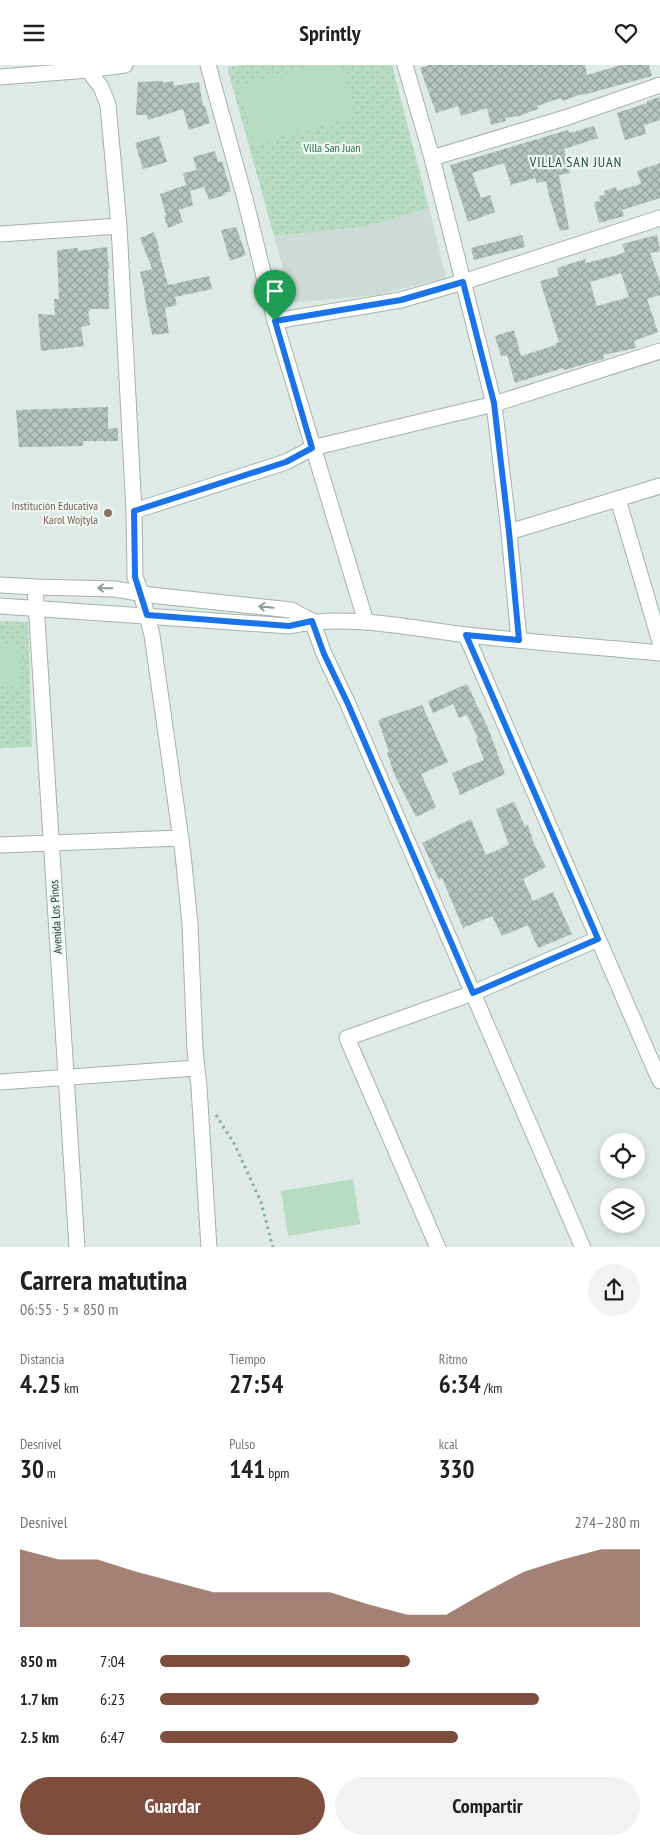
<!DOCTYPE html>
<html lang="es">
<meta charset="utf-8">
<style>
body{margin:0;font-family:"PT Sans Narrow",sans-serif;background:#f2f2f2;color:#202124;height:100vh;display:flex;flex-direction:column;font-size:19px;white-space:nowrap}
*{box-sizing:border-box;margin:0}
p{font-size:16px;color:#757577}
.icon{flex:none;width:28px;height:28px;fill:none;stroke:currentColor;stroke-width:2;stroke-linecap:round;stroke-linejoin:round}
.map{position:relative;height:1182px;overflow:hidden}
.drawer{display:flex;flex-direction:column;background:#fff;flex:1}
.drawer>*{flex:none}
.tools{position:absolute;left:600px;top:1068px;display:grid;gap:10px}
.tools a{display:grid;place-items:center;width:45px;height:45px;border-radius:50%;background:#fff;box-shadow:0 2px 8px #0003;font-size:25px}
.pin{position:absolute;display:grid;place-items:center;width:42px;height:42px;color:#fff;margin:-51px -21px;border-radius:50% 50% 50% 0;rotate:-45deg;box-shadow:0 0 5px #0007}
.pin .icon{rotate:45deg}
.round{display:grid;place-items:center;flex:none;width:52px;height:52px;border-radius:26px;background:#f2f2f2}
.overview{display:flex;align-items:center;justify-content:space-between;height:85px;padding:0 20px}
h1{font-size:28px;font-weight:700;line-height:38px}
.figures{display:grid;grid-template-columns:repeat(3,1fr);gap:8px;height:85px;padding:5px 20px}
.figures div{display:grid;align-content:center}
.figures b{font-size:25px;font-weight:700}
.figures small{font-size:14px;font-weight:400}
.figures p{font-size:14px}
.chart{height:140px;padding:10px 20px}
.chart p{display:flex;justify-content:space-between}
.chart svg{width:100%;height:90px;margin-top:5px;fill:#7e4d3b;opacity:.7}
.primary-button{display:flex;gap:10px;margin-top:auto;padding:10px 20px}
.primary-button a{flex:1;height:58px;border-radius:30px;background:#7e4d3b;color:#fff;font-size:20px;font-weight:700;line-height:58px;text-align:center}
.primary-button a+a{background:#f2f2f2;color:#202124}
ul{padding:0 20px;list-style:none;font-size:16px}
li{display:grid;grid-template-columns:80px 60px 1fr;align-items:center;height:38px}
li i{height:12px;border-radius:6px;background:#7e4d3b}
header{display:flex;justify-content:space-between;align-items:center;height:65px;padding:0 20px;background:#fff;font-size:22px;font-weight:700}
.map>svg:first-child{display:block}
.built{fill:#cddad5}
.park{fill:url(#park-dots)}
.pitch{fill:#b8dcc3}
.building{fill:url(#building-cross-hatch);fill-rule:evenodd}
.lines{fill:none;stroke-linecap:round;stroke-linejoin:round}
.minor-casing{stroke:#a2b2ad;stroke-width:17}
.tertiary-casing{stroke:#a2b2ad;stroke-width:17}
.path{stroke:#80aea1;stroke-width:3;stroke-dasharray:2.5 4;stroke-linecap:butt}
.minor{stroke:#fff;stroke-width:15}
.tertiary{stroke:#fff;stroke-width:15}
.oneway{stroke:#909c9a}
.route-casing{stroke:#fff;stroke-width:10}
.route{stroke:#1a73e8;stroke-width:6}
.education-dot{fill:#8d6e63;stroke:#eff7f3;stroke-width:2}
.labels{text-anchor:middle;stroke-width:4.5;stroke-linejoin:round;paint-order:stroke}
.park-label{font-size:12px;fill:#2b7049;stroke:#eff7f3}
.education-label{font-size:12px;fill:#785e54;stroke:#eff7f3;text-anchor:end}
.street-label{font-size:12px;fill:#203a34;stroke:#eff7f3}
.neighbourhood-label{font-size:14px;letter-spacing:1px;fill:#1d4c42;stroke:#eff7f3}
</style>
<header><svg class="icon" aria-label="menu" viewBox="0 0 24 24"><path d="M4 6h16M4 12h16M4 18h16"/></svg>Sprintly<svg class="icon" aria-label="heart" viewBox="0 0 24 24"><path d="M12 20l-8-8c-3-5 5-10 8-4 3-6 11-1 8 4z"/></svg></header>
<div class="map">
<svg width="660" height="1183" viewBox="0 0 660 1183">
<defs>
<pattern id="park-dots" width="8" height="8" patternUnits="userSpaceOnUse" patternTransform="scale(1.25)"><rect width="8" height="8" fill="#b8dcc3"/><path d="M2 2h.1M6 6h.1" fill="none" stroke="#9ebea8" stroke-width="1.8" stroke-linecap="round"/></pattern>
<pattern id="building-cross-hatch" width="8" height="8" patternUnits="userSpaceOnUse" patternTransform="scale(1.25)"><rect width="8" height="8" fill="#b4c5bf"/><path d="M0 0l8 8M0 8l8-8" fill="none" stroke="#92a19c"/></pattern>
</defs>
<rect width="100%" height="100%" fill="#dfeae6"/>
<path class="built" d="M 429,143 L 446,213 L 377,230 L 293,238 L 274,171 L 364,162 Z"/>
<path class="park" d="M 243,0 L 392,0 L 429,143 L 364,162 L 274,171 L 227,2 Z
M 0,556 L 28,557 L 32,682 L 0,683 Z"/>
<path class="pitch" d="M 317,0 L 341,0 L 355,52 L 255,79 L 239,21 Z
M 17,578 L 19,618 L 0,619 L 0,579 Z
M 353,1114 L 360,1159 L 288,1171 L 281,1126 Z"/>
<path class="building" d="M 429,0 L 585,0 L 587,10 L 621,0 L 649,0 L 652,11 L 583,30 L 582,29 L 562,36 L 561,33 L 537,41 L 538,44 L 519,51 L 505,53 L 506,56 L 491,60 L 487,43 L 461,51 L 458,41 L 436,48 L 420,3 Z
M 163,16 L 163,18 L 173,16 L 174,21 L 199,17 L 203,41 L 205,41 L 210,58 L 189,65 L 183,44 L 148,55 L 147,50 L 136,50 L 138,17 Z
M 660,32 L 660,55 L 644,60 L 646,69 L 625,75 L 617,48 L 647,38 L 647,36 Z
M 594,61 L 598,73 L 564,84 L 570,108 L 559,110 L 569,164 L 560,166 L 549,131 L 546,116 L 537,118 L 535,113 L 511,120 L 504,98 L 472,108 L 481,133 L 490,130 L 495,147 L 468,157 L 450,100 L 568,65 L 570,68 Z
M 159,71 L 167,97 L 143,104 L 135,78 Z
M 215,86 L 218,97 L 222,96 L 231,126 L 225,128 L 225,130 L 209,135 L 204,122 L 190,126 L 193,140 L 179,145 L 183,157 L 168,163 L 164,151 L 166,150 L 160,129 L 186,120 L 183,108 L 197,105 L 193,92 Z
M 660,98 L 660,133 L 622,145 L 624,151 L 599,158 L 594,137 L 600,136 L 599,131 L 605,130 L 604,126 L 616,122 L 617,126 L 641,119 L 637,106 Z
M 236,162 L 246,190 L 230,196 L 221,165 Z
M 154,167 L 159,182 L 158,183 L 168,220 L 209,211 L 212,224 L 175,232 L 177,240 L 165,243 L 169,268 L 152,270 L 144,228 L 145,228 L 140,207 L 152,204 L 140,173 Z
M 522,170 L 525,182 L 474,195 L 471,183 Z
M 657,170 L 660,186 L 650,188 L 660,217 L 660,230 L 647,234 L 658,267 L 634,276 L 636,283 L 603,290 L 604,294 L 564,305 L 563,303 L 515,318 L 507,290 L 501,291 L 495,271 L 514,265 L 521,291 L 556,280 L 556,278 L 559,277 L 540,216 L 559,211 L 557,203 L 585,194 L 586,198 L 618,190 L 625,187 L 622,179 ZM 621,208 L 629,232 L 597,241 L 590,217 Z
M 107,182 L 109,204 L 108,204 L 109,244 L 90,244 L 90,246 L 88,246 L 90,260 L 81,262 L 84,281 L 41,286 L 38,249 L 55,250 L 54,234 L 59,234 L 57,185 L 78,183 L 78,186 Z
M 108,342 L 108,364 L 118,363 L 118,376 L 83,376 L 83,381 L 19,382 L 16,345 Z
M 467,619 L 488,663 L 505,709 L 460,730 L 452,708 L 484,695 L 476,674 L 478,673 L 467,650 L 459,653 L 453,639 L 433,648 L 428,636 Z
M 422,640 L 448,697 L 421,709 L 436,742 L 416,752 L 395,711 L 387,688 L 389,687 L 378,655 Z
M 514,737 L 525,761 L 528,760 L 534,779 L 546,802 L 523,814 L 533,836 L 553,827 L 572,869 L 538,883 L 528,860 L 502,871 L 492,851 L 463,863 L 442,813 L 439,815 L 422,778 L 471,754 L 486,790 L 509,780 L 496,744 Z"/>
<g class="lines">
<g class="minor-casing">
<path id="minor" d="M 84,0 L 101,22 L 108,40 L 119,161 L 134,446 L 135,512 L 141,528 L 152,570 L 183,789 L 190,859 L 195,985 L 199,1022 L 209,1183
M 208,0 L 245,134 L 275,256 L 366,557
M 405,0 L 432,93 L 494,339 L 509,467 L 519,575
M 0,12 L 88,5 L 125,0
M 432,93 L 568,52 L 660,20
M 0,169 L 119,161
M 275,256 L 401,235 L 463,217 L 660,153
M 618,434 L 660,577
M 134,446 L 286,397 L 312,383 L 494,339 L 660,286
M 509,467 L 660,421
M 35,522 L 77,1183
M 312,556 L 324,589 L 348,639 L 583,1183
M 466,570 L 660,1016
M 0,780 L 181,773
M 0,1017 L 196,1003
M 438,1183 L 347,973 L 473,928 L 598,874"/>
</g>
<g class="tertiary-casing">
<path id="tertiary" d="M 0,520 L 35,522 L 115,524 L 150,530 L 291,545 L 312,556
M 0,541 L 289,561 C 348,548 408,563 467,570 C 531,577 596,582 660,588"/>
</g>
<path class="path" d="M 216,1050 L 235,1080 L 261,1137 L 273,1183"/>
<use href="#minor" class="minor"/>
<use href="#tertiary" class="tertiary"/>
</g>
<defs><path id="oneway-shaft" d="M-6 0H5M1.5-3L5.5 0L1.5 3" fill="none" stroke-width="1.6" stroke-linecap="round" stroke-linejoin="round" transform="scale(1.25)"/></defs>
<g class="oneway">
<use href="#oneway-shaft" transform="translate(105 523) rotate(-179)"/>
<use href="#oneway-shaft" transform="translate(266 542) rotate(-174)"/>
</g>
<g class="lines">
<g class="route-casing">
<path id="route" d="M 463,217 L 494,338 L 509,467 L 519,575 L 466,570 L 598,874 L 473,928 L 348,639 L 324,589 L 312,556 L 289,561 L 147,550 L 135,512 L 134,446 L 286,397 L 312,383 L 275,256 L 401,235 Z"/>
</g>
<use href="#route" class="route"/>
</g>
<circle class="education-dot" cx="108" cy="448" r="5"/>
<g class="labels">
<g class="park-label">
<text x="332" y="87">Villa San Juan</text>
</g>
<g class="education-label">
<text x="98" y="445">Institución Educativa<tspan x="98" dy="14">Karol Wojtyla</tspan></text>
</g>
<g class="street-label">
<text transform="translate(56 852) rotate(-93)" y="4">Avenida Los Pinos</text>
</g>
<g class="neighbourhood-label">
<text x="576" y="102">VILLA SAN JUAN</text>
</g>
</g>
</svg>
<div class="tools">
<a><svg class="icon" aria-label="locate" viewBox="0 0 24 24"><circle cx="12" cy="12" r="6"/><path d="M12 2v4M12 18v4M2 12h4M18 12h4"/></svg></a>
<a><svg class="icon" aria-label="layers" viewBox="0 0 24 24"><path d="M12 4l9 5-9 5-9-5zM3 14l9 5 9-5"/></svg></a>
</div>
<div class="pin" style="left:275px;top:256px;background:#1e9e55"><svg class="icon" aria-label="arrive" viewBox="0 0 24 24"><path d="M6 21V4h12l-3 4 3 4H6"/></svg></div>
</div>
<section class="drawer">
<div class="overview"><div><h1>Carrera matutina</h1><p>06:55 · 5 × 850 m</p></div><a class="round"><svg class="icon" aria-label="share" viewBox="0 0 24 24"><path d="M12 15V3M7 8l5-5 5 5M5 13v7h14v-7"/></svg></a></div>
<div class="figures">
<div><p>Distancia</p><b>4.25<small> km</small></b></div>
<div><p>Tiempo</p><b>27:54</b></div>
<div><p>Ritmo</p><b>6:34<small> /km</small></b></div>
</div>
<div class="figures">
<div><p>Desnivel</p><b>30<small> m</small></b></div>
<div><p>Pulso</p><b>141<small> bpm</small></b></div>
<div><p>kcal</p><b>330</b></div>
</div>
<div class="chart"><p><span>Desnivel</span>274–280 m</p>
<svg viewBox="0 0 160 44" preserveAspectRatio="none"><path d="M0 44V6L10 11L20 11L30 17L40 22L50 27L60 27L70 27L80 27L90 33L100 38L110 38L120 27L130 17L140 11L150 6L160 6V44z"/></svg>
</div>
<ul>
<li><b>850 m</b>7:04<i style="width:52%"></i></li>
<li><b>1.7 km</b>6:23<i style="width:79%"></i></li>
<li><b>2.5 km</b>6:47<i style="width:62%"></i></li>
</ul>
<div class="primary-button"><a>Guardar</a><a>Compartir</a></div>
</section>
